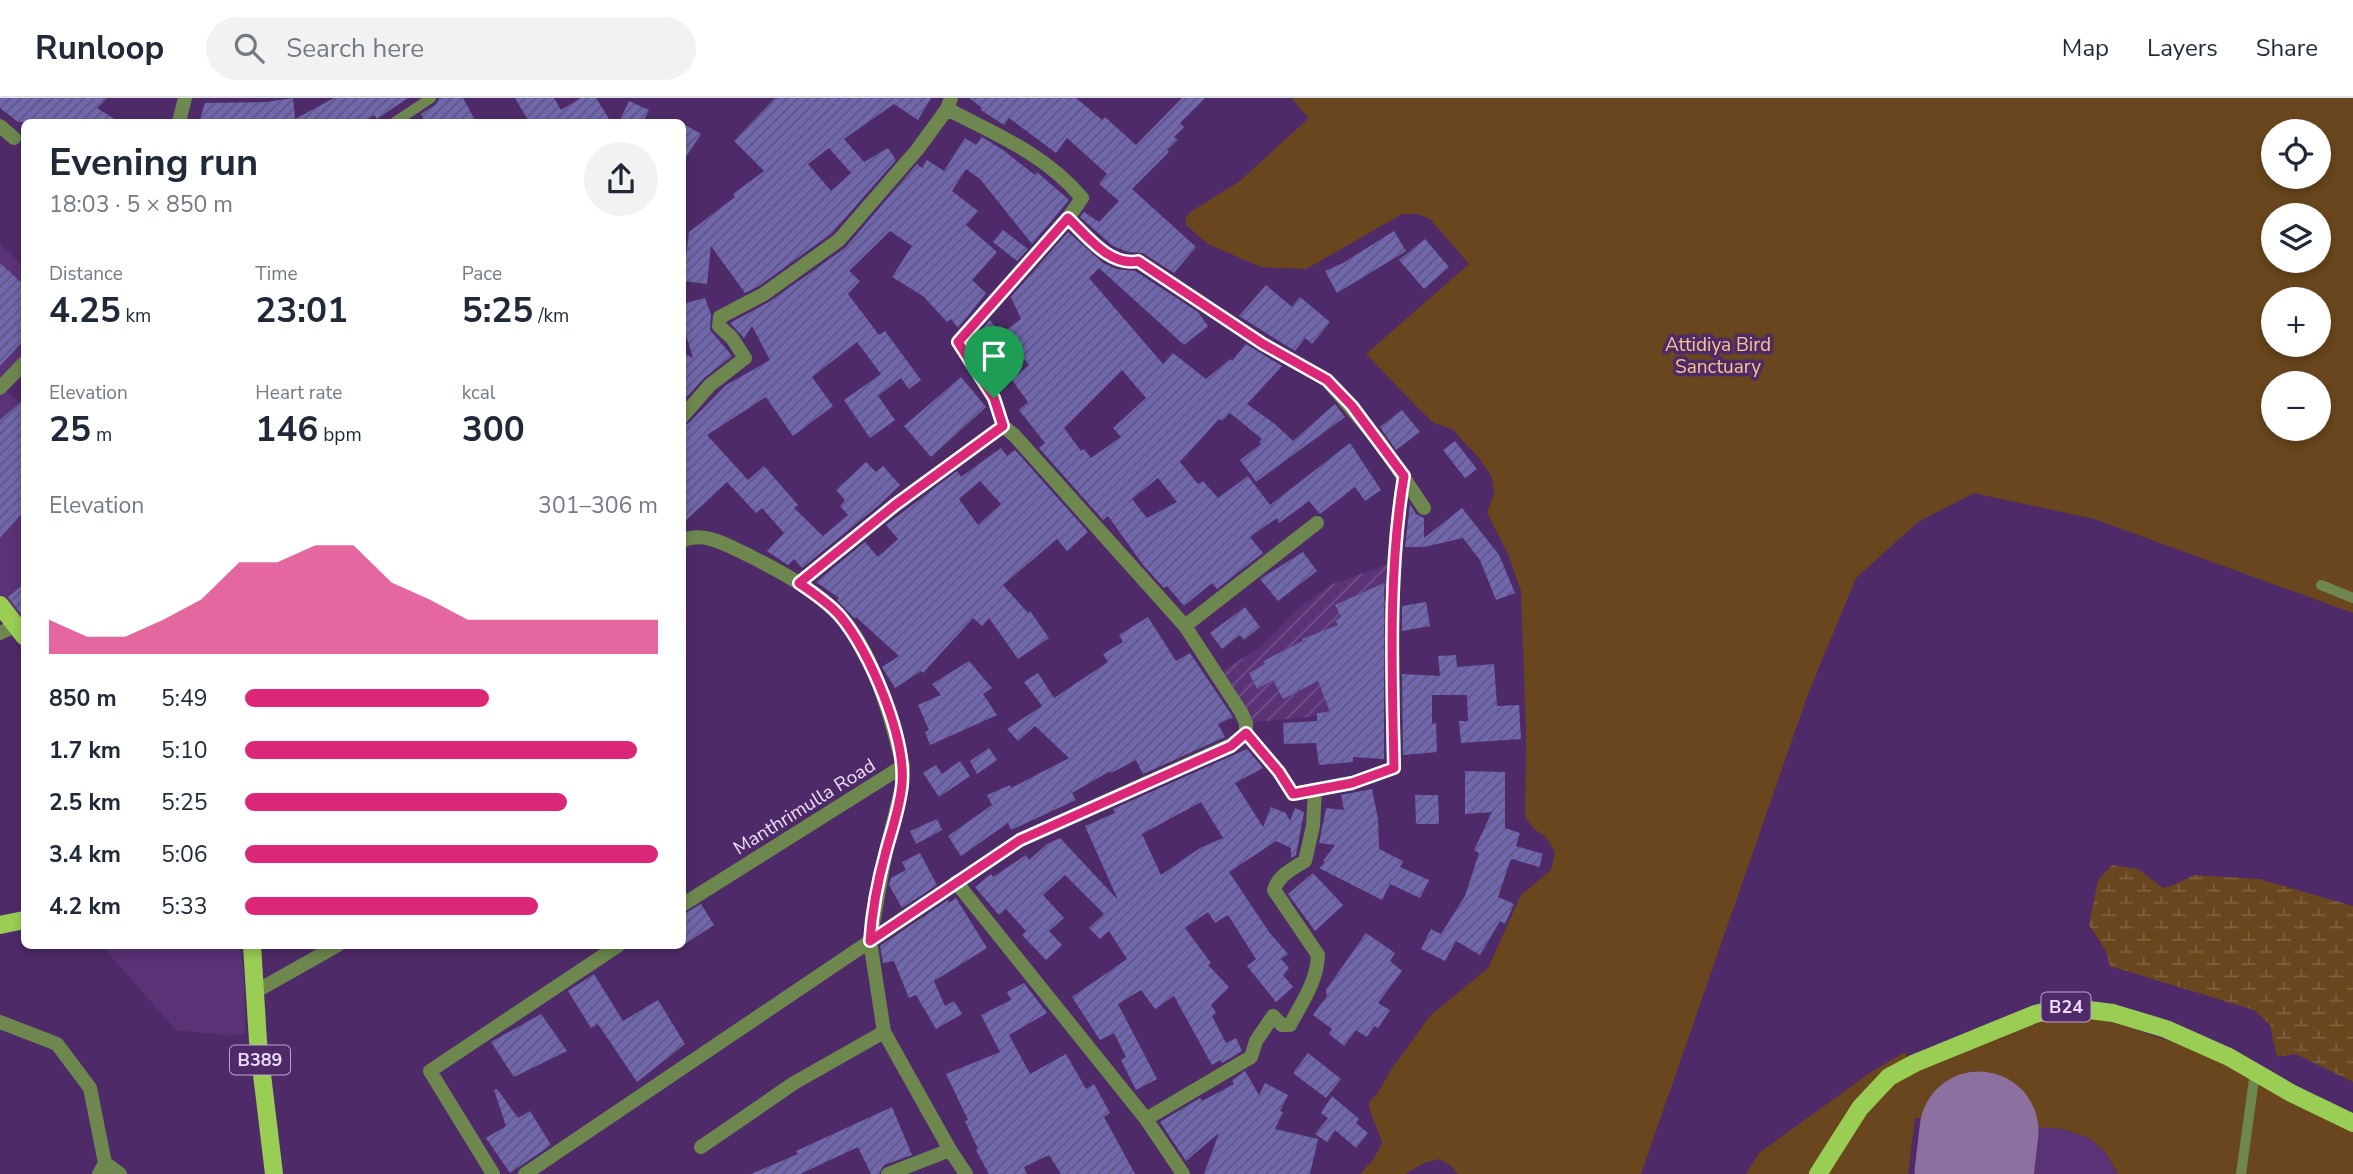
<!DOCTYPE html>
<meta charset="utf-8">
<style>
body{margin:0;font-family:"Nunito Sans",sans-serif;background:#f2f2f3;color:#1f2937;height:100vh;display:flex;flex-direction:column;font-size:26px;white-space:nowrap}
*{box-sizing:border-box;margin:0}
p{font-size:23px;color:#747a83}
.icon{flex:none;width:38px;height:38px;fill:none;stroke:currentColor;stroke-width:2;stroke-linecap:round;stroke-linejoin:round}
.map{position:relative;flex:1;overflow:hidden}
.details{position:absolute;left:21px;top:21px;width:665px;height:830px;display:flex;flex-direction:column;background:#fff;border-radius:10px;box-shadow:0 4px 10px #0003}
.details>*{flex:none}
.tools{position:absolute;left:2261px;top:21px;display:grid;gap:14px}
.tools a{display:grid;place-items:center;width:70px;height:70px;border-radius:50%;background:#fff;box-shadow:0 4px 10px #0003;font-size:35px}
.pin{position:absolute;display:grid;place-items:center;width:60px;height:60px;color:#fff;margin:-72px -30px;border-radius:50% 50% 50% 0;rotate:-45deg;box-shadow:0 0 7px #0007}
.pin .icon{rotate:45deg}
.round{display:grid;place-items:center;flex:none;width:74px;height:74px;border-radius:37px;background:#f2f2f3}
.overview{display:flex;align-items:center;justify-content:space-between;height:119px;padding:0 28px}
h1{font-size:38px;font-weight:700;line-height:52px}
.stats{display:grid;grid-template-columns:repeat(3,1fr);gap:10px;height:119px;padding:7px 28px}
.stats div{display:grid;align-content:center}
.stats b{font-size:35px;font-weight:700}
.stats small{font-size:19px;font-weight:400}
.stats p{font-size:19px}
.chart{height:196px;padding:14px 28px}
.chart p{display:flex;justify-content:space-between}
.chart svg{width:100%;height:126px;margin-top:7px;fill:#db2777;opacity:.7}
ul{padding:0 28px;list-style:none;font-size:23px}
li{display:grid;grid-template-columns:112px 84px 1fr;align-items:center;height:52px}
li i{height:18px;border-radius:9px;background:#db2777}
header{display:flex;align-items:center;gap:42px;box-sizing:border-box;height:98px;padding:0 35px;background:#fff;border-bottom:2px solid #e0e1e3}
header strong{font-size:33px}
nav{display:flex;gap:38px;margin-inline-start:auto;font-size:24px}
.search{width:490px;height:63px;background:#f2f2f3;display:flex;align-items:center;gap:18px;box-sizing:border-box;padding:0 24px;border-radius:38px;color:#747a83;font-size:26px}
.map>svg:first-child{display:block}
.built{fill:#5a3276}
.industrial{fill:url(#industrial-furrows)}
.green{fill:#69461d;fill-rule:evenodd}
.wetland{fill:url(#wetland-marsh)}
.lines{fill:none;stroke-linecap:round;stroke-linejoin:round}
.runway{stroke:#8c70a0;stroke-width:119}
.building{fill:url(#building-hatch);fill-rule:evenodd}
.service{stroke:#6d874f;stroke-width:10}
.minor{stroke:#6d874f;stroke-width:14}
.primary{stroke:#9acd53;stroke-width:18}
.route-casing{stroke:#fff;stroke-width:14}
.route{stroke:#db2777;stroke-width:9}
.labels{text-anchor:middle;stroke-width:7;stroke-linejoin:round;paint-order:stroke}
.shield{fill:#4e2b68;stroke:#bda7ce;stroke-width:2}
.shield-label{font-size:18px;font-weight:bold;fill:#ecdcfa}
.park-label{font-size:19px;fill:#fac58b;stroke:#4e2b68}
.street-label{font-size:19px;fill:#ecdcfa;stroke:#4e2b68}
</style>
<header>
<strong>Runloop</strong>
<div class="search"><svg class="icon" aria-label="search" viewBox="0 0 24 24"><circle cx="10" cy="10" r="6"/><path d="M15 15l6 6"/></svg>Search here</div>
<nav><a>Map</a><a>Layers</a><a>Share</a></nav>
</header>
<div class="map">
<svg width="2353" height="1076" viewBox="0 0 2353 1076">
<defs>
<pattern id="industrial-furrows" width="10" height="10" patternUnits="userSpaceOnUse" patternTransform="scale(1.75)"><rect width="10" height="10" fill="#5a3276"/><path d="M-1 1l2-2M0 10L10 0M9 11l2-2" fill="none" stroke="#724f8a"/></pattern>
<pattern id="wetland-marsh" width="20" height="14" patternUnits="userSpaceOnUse" patternTransform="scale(1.75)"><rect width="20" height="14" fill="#69461d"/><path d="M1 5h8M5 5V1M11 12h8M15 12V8" fill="none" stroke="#7f603f"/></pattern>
<pattern id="building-hatch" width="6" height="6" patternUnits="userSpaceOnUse" patternTransform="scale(1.75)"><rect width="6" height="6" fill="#7167ad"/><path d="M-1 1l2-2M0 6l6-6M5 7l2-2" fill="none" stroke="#5e5681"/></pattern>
</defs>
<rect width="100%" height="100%" fill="#4e2b68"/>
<path class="built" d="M 0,145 L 24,169 L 24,265 L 1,289 L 24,308 L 24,538 L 0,507 Z
M 101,847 L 240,847 L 244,881 L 245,935 L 232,938 L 176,932 Z
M 2034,1028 L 2063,1031 L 2088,1040 L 2106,1055 L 2118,1076 L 2029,1076 Z"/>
<path class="industrial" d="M 1394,464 L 1393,571 L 1356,586 L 1349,615 L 1246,625 L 1216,577 L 1262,548 L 1295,513 L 1330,487 Z"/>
<path class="green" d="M 1291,0 L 2353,0 L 2353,515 L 2094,421 L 1974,395 L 1918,424 L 1856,480 L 1808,596 L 1641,1076 L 1458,1076 L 1450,1067 L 1439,1061 L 1424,1065 L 1405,1076 L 1360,1076 L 1373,1062 L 1382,1045 C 1379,1031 1369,1017 1369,1004 L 1377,996 L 1393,969 L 1430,918 L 1488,870 L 1521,797 L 1551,772 L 1555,754 L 1546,739 L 1534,731 L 1525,719 L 1526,634 L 1521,493 L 1508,456 L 1487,415 L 1494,396 L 1492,379 L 1479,360 L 1452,331 L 1434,325 L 1419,311 L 1366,256 L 1469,166 L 1430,121 L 1417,116 L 1402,116 L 1306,171 L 1261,169 L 1208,146 L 1186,127 L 1186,119 L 1192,113 L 1240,83 L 1309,20 ZM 2273,33 L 2319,33 L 2319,79 L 2273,79 ZM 2273,117 L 2319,117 L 2319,163 L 2273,163 ZM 2273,201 L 2319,201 L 2319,247 L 2273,247 ZM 2273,285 L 2319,285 L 2319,331 L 2273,331 Z
M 2068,917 L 2101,920 L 2187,949 L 2221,963 L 2353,1034 L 2353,1076 L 2118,1076 L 2106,1055 L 2089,1040 L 2063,1031 L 1915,1020 L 1908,1076 L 1746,1076 L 1759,1055 L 1871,974 L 1905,954 L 1913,973 L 2046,920 Z"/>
<path class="wetland" d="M 2112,767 L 2138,771 L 2163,790 L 2176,786 L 2194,777 L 2259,781 L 2353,808 L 2353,984 L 2296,956 L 2277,959 L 2270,927 L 2254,912 L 2110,868 L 2106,853 L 2089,827 L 2098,782 Z"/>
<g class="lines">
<path class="runway" d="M 1974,1076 L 1979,1033"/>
</g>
<path class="building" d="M 0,0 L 107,0 L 97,10 L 119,24 L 18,24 L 0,10 Z
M 293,0 L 295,21 L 334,0 L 408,0 L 377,21 L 374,17 L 364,24 L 199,24 L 205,5 L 266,4 Z
M 439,0 L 463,0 L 476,24 L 425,24 L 421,16 L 436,6 Z
M 515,0 L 554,0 L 561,12 L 581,0 L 596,0 L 611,24 L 529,24 Z
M 775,0 L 931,0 L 918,22 L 894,6 L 844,41 L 864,64 L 888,50 L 896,62 L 832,135 L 759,188 L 745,195 L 711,148 L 707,186 L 683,183 L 689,134 L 735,99 L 733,96 L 764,73 L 734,43 ZM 829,50 L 851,75 L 831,93 L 808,66 Z
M 969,0 L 1076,0 L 1102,22 L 1105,19 L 1136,47 L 1182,0 L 1205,0 L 1180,25 L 1184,29 L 1174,39 L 1178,42 L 1167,52 L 1169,54 L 1132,91 L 1196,149 L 1174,175 L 1143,155 L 1128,154 L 1113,148 L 1080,119 L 1084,114 L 1099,124 L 1119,103 L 1099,86 L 1107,76 L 1067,40 L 1056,55 L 1009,20 L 1004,27 L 981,12 L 982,10 Z
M 629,3 L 649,12 L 643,24 L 619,24 Z
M 682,25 L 701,36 L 682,65 Z
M 982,39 L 1003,52 L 1035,77 L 1037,74 L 1069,102 L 1032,146 L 980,81 L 966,71 L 952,93 L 978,113 L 966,127 L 997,154 L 972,182 L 986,195 L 958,230 L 951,221 L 947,224 L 923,198 L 892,179 L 912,148 L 890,133 L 849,173 L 860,183 L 848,196 L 879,237 L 885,233 L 921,282 L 909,291 L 901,280 L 878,298 L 895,322 L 870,340 L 844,302 L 881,276 L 857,244 L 812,279 L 833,308 L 793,338 L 766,299 L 707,337 L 748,382 L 764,368 L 798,407 L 794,410 L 823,438 L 848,417 L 840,408 L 845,402 L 836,392 L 866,364 L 876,374 L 883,368 L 900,387 L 879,407 L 802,470 L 794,461 L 788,467 L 767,453 L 784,435 L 762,410 L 756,415 L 727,384 L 682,426 L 682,328 L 689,325 L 726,287 L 770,262 L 752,228 L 744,240 L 730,225 L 769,204 L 845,150 L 917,66 L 922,70 L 927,62 L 944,73 L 965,40 L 976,47 Z
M 1003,132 L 1028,151 L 1017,163 L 993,144 Z
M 1394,133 L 1406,153 L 1337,195 L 1325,173 L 1343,165 Z
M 1068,134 L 1103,165 L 1116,171 L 1135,173 L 1198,214 L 1208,228 L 1184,247 L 1099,170 L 1089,180 L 1163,266 L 1173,255 L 1206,281 L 1230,261 L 1232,263 L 1246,246 L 1282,268 L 1247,306 L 1276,327 L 1293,343 L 1335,306 L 1345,319 L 1256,384 L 1240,362 L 1261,346 L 1259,344 L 1262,341 L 1230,315 L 1222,323 L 1219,321 L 1180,364 L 1198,386 L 1203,383 L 1218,400 L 1248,378 L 1270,407 L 1350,345 L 1381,392 L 1365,403 L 1355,389 L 1320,416 L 1309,403 L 1279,425 L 1277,420 L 1250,439 L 1263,455 L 1217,491 L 1212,485 L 1184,508 L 1167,488 L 1164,490 L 1144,468 L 1108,418 L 1103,422 L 1039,350 L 1045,345 L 1019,312 L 1028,304 L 1012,282 L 1029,267 L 1013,247 L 989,264 L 975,245 L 972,247 L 970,245 L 990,222 L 1001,236 L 1021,221 L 1011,199 ZM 1122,272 L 1146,300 L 1113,330 L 1121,339 L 1091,360 L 1084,351 L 1081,353 L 1064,330 ZM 1158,380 L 1177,404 L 1147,420 L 1132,401 Z
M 1425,141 L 1449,169 L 1424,191 L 1399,162 Z
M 0,165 L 24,187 L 24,242 L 0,268 Z
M 1266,187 L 1292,209 L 1300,199 L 1330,224 L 1312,246 L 1305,240 L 1295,253 L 1239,218 Z
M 705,200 L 711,217 L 710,232 L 732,258 L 704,280 L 682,304 L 682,254 L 693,260 L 682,224 L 682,206 Z
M 961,279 L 986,309 L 931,359 L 904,328 Z
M 24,301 L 24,413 L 0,440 L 0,322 Z
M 1402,312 L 1420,334 L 1396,352 L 1380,329 Z
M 1455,343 L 1477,371 L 1465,380 L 1443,352 Z
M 1001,350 L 1007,358 L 1015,352 L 1088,434 L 1067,453 L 1057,441 L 1003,487 L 1028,515 L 1030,513 L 1049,540 L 1018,561 L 989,520 L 982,528 L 973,520 L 923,575 L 921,573 L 895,590 L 882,569 L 899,558 L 856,519 L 855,521 L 837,502 L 839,500 L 816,484 L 865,444 L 878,459 L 898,441 L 886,427 L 957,373 L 961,379 ZM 980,383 L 1001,406 L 978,427 L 959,401 Z
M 1410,406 L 1416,416 L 1424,420 L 1424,440 L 1462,410 L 1499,457 L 1515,495 L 1496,502 L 1480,462 L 1463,440 L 1424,449 L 1405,449 Z
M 1303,454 L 1317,473 L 1278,503 L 1260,481 Z
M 1384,485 L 1384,661 L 1353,659 L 1353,664 L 1319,667 L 1316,645 L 1284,646 L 1283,625 L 1317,623 L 1317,615 L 1330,614 L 1318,583 L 1283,601 L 1273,582 L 1257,591 L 1249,575 L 1265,566 L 1263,563 L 1303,543 L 1302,541 L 1338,527 L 1335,522 L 1341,519 L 1335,507 Z
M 24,486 L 24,520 L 8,499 Z
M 1426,504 L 1430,528 L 1402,533 L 1402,508 Z
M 1245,509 L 1260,529 L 1244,542 L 1240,537 L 1222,551 L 1210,535 Z
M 1148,519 L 1176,563 L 1190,555 L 1233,619 L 1218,626 L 1225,639 L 1143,676 L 1136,662 L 1111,675 L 1110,673 L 1072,695 L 1076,702 L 1011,732 L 1008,725 L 961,758 L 948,738 L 992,707 L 987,697 L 1010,687 L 1011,690 L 1069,660 L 1035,628 L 1018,643 L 1007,631 L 1042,608 L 1024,584 L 1038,575 L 1054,600 L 1108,564 L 1103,556 L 1123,544 L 1119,537 Z
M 1456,557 L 1457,569 L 1494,566 L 1497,608 L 1519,607 L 1521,641 L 1461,645 L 1459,623 L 1468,623 L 1467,597 L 1432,597 L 1432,626 L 1436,625 L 1437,654 L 1403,657 L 1402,576 L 1440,578 L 1438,558 Z
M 969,563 L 992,590 L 983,596 L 997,617 L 930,647 L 925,634 L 929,632 L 918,607 L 941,597 L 932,586 Z
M 989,650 L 997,662 L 977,676 L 970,663 Z
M 1247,651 L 1263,670 L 1235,685 L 1263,729 L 1271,709 L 1286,715 L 1290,723 L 1295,710 L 1304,714 L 1296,757 L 1291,760 L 1291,750 L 1276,743 L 1229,774 L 1269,834 L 1288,856 L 1281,861 L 1289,870 L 1283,877 L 1293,889 L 1276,904 L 1247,868 L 1256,861 L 1228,817 L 1215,825 L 1208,814 L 1185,830 L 1211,865 L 1208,867 L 1229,889 L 1211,907 L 1216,915 L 1212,918 L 1226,945 L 1236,940 L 1242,953 L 1222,965 L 1220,962 L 1212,967 L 1174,898 L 1155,911 L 1141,892 L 1118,906 L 1157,981 L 1136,992 L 1121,962 L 1126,959 L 1114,935 L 1100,942 L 1072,899 L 1127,861 L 1109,833 L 1100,841 L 1089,830 L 1104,816 L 1065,777 L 1043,797 L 1064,820 L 1049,833 L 1062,847 L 1046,862 L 1022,837 L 1026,833 L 1006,811 L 999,817 L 975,789 L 991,776 L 993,779 L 1026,757 L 1029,762 L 1047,746 L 1060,740 L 1118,802 L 1085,728 L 1115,715 L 1113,711 ZM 1201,704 L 1223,740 L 1200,750 L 1161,777 L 1142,736 Z
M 960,663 L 970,678 L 939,699 L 923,675 L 936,667 L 942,676 Z
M 1465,673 L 1505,674 L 1505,730 L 1520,735 L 1516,748 L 1543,756 L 1539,769 L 1512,761 L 1510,763 L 1498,799 L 1514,806 L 1505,826 L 1500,823 L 1480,857 L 1456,843 L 1445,863 L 1421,851 L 1431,831 L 1441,836 L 1465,798 L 1479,755 L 1474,752 L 1492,714 L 1465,716 Z
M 1372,691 L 1378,721 L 1379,751 L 1403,763 L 1400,769 L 1429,782 L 1420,800 L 1390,786 L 1382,802 L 1319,770 L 1325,764 L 1323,763 L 1335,747 L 1319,745 L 1326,710 L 1344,712 L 1341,697 Z
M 1415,697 L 1438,697 L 1439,726 L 1416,726 Z
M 937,721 L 942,732 L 916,746 L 910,733 Z
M 920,755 L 937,787 L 902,810 L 889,787 L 891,780 L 906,772 L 902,764 Z
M 1313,775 L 1343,807 L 1315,833 L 1288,796 Z
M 956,800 L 987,850 L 934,883 L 945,908 L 954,903 L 962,916 L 936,931 L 916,897 L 909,900 L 894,863 L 883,865 L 880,848 L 948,802 L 949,805 Z
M 701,806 L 714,827 L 682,848 L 682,817 Z
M 1366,835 L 1395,855 L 1390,863 L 1402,873 L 1378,905 L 1390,912 L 1378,930 L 1374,928 L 1367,939 L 1356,932 L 1344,948 L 1329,936 L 1332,931 L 1313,917 L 1327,898 L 1326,892 Z
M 594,876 L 623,923 L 658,902 L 685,946 L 637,984 L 598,926 L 591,930 L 568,893 Z
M 1024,885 L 1047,915 L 1009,937 L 1030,976 L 1066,956 L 1086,991 L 1094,986 L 1110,1015 L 1104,1019 L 1135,1076 L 1061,1076 L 1049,1057 L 1024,1069 L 1027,1076 L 989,1076 L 976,1052 L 978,1051 L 965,1023 L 968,1022 L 946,976 L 1000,954 L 981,917 L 1011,902 L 1007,894 Z
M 541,916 L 567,953 L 514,979 L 491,944 Z
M 1308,955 L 1341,981 L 1326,1000 L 1293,975 Z
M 1245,973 L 1259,997 L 1265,985 L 1288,997 L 1280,1013 L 1283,1014 L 1275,1031 L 1318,1041 L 1310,1076 L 1204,1076 L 1219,1035 L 1186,1063 L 1160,1024 L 1200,1000 L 1202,1003 L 1234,986 L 1232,982 Z
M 497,991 L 518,1020 L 530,1013 L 551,1047 L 510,1075 L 486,1040 L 506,1028 L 494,992 Z
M 1332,998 L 1359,1021 L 1356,1025 L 1368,1035 L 1356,1050 L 1335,1032 L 1327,1044 L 1315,1036 L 1328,1020 L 1321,1015 Z
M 892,1009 L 912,1057 L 884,1067 L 879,1076 L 871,1076 L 858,1049 L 800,1076 L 751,1076 L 798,1056 L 796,1053 Z"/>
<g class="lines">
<path class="service" d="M 395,24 L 431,0
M 2321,487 L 2353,500
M 2241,1076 L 2255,974"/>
<path class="minor" d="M 947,11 C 996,36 1046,57 1082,100 L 1068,120 C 1086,138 1110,169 1138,163 L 1263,246 L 1327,282 L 1379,343 L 1424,410
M 179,24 L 185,0
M 0,28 L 14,40
M 0,290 L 24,265
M 682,319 L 710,287 L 745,260 L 732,240 L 719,228 L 720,219 L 764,196 L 839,142 L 917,52 L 947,11 L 951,0
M 1003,328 L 994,300 L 958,244 L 1068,120
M 682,443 C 704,432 728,448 748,457 C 779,473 813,490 838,516 C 873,551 891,620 903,668 L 682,807
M 1185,528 L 1317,425
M 0,535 L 17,527
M 1246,635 L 1279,674 L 1293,696 L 1352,685 L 1394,670 C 1392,573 1388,474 1404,378
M 956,784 L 1146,1021 L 1183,1076
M 255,894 L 338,847
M 0,924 L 57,946 L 90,990 L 105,1065 L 99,1076
M 884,934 L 950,1052 L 966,1076
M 1146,1021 L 1251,959 L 1256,943 L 1273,918 L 1282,927 L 1290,927 C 1302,904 1317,884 1318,857 L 1274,792 C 1278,778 1293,770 1305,763 L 1313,728 L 1315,692
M 701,1049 L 794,985 L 884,934 L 870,843 L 885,757 L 902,689 L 903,668
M 105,1065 L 120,1076
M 493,1076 L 430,973 L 619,847
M 525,1076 L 1020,742 L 1231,647 L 1246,635 L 1246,625 L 1241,614 L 1185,528 L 1014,337 L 1003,328 L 895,407 L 799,485
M 888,1076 L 950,1052"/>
<path class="primary" d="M 0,507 L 24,538
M 0,827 L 24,822
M 252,847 L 258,943 L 274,1076
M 1818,1076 L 1860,1010 L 1889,979 L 1915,965 L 2035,916 L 2065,909 L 2113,915 L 2166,931 L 2229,959 L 2291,995 L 2353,1025"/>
</g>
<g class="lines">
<g class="route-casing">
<path id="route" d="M 1068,120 C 1086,137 1110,169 1138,163 L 1263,246 L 1327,282 L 1352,308 L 1404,378 C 1388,474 1392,573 1394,670 L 1352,685 L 1293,696 L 1279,674 L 1246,635 L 1231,648 L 1020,742 L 870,843 C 872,813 878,782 886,753 C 892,731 900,709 902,686 C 906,640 870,553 840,518 C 829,505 813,495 799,485 L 895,407 L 1003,328 L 994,300 L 958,244 Z"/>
</g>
<use href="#route" class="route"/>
</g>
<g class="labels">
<g class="shield">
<rect x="2041.5" y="894.5" width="49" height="29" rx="5"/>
<rect x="230" y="947.5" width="60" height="29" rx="5"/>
</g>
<g class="shield-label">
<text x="2066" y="915">B24</text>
<text x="260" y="968">B389</text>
</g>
<g class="park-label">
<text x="1718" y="253">Attidiya Bird<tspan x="1718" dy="22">Sanctuary</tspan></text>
</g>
<g class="street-label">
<text transform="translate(804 708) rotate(-32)" y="7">Manthrimulla Road</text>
</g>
</g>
</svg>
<div class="tools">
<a><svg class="icon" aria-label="locate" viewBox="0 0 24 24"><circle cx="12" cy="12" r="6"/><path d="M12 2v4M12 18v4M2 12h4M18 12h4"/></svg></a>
<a><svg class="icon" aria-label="layers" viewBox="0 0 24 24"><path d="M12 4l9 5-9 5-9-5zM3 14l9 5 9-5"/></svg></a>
<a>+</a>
<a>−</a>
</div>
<div class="pin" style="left:994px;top:300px;background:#1e9e55"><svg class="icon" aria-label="arrive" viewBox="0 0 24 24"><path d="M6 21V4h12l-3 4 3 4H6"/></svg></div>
<section class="details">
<div class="overview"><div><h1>Evening run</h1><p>18:03 · 5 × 850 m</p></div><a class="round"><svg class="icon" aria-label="share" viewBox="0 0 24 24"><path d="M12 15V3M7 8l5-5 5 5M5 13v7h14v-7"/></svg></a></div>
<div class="stats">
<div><p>Distance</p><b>4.25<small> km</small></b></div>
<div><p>Time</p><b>23:01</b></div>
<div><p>Pace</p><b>5:25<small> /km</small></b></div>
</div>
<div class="stats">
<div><p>Elevation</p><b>25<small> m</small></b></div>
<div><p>Heart rate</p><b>146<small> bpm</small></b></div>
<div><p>kcal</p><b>300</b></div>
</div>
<div class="chart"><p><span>Elevation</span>301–306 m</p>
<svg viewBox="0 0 160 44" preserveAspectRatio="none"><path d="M0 44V32L10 38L20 38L30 32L40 25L50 12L60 12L70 6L80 6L90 19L100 25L110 32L120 32L130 32L140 32L150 32L160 32V44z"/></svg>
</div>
<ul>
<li><b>850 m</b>5:49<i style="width:59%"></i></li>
<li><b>1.7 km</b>5:10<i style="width:95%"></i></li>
<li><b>2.5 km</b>5:25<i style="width:78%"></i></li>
<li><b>3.4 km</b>5:06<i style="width:100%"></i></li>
<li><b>4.2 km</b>5:33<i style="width:71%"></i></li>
</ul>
</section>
</div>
